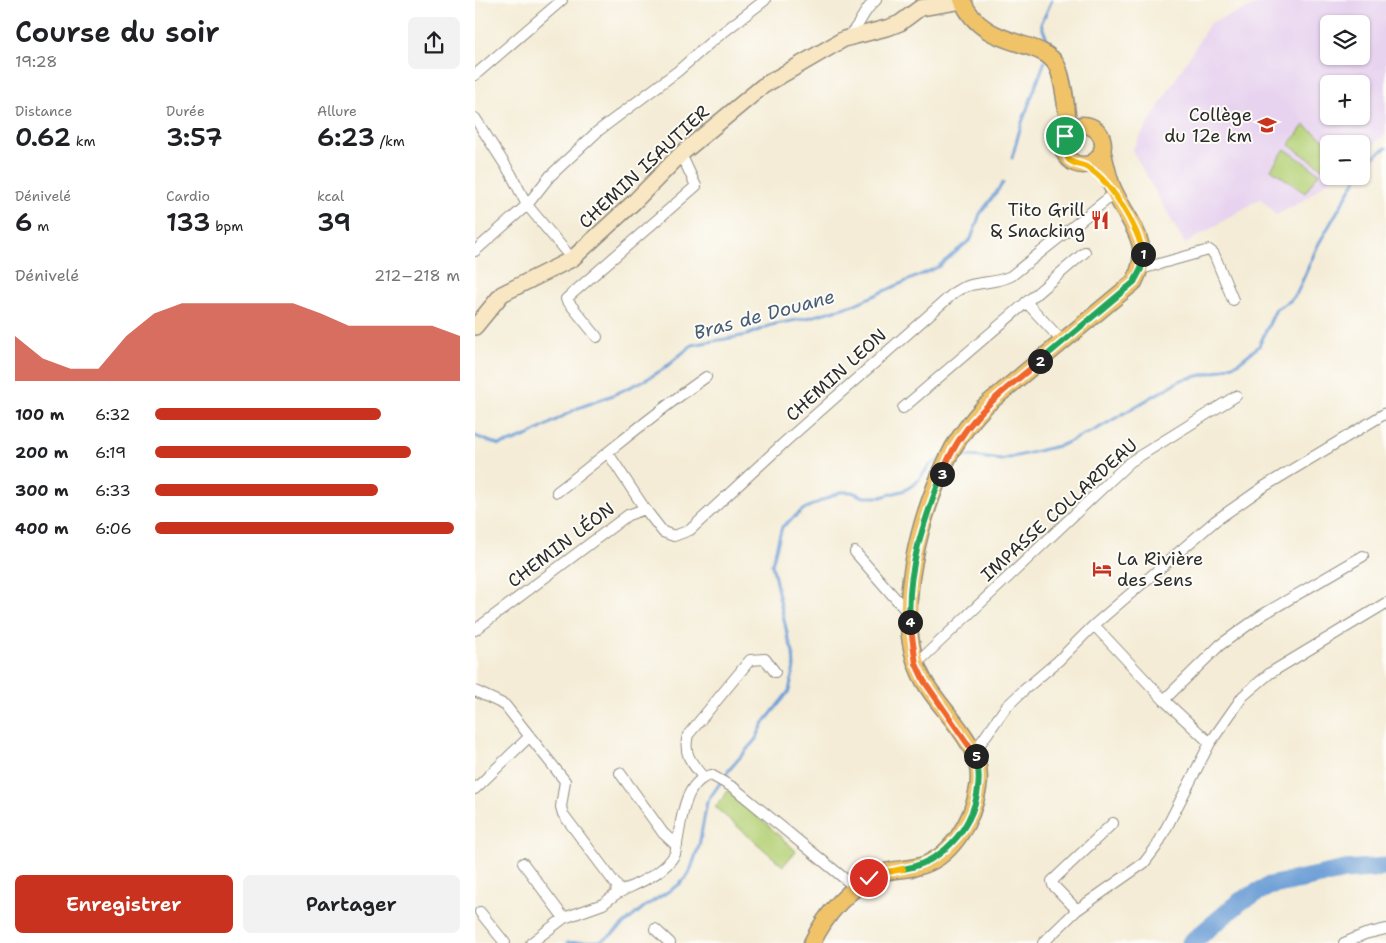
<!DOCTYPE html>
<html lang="fr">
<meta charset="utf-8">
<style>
body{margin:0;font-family:"Shantell Sans",sans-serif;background:#f2f2f2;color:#202124;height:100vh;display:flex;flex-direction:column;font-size:19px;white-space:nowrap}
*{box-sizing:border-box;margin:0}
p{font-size:16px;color:#757577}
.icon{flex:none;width:28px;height:28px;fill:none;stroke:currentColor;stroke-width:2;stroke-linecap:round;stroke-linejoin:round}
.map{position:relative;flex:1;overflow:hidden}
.details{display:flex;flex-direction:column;background:#fff;width:475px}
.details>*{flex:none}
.controls{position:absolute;left:845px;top:15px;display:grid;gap:10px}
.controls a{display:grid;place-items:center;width:50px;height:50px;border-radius:8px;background:#fff;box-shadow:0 1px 4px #0004;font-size:25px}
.pin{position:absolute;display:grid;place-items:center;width:42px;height:42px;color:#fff;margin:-21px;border:2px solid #fff;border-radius:50%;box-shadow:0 1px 5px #0007}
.km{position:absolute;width:25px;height:25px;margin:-12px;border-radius:50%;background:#222;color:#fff;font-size:14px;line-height:25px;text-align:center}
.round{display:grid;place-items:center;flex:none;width:52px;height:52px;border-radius:8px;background:#f2f2f2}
.head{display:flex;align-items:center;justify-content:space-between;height:85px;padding:0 15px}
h1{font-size:28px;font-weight:600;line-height:38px}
.stats{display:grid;grid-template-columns:repeat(3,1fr);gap:8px;height:85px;padding:5px 15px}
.stats div{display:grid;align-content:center}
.stats b{font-size:25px;font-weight:600}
.stats small{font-size:14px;font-weight:400}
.stats p{font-size:14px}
.chart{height:140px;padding:10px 15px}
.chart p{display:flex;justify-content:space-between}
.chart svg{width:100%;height:90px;margin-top:5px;fill:#c8321e;opacity:.7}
.button{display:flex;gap:10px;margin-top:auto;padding:10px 15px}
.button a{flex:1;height:58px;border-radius:8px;background:#c8321e;color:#fff;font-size:20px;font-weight:600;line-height:58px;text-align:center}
.button a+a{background:#f2f2f2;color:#202124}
ul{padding:0 15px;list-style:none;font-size:16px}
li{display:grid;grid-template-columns:80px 60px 1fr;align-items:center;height:38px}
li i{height:12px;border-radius:6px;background:#c8321e}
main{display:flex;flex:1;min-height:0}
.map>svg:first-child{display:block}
.built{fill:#e7d2ef;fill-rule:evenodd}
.green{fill:#b5d177;stroke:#707e51}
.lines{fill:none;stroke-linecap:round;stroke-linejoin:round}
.stream{stroke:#6a9dd5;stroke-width:3}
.river{stroke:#6a9dd5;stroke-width:19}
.street-casing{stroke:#908c80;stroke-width:12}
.secondary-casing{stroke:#908c80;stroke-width:18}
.primary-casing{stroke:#908c80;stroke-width:19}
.street{stroke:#fff;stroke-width:10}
.secondary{stroke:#f9e7c3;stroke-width:15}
.primary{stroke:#f0c369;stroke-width:16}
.split-1-casing{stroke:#fff;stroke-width:10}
.split-2-casing{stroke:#fff;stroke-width:10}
.split-3-casing{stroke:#fff;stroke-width:10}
.split-4-casing{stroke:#fff;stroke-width:10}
.split-5-casing{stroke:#fff;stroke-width:10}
.split-6-casing{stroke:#fff;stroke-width:10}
.split-7-casing{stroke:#fff;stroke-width:10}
.split-1{stroke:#f5b400;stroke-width:6}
.split-2{stroke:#22a559;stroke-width:6}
.split-3{stroke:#f0652b;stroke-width:6}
.split-4{stroke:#22a559;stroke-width:6}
.split-5{stroke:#f0652b;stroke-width:6}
.split-6{stroke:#22a559;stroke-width:6}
.split-7{stroke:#f5b400;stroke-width:6}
.labels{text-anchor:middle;stroke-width:4;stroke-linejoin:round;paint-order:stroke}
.poi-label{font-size:18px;fill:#2b2b2b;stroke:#fdfcf7;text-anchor:end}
.street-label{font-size:18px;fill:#2b2b2b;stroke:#fdfcf7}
.water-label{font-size:19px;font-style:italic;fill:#475e77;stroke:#fdfcf7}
</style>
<main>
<section class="details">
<div class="head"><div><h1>Course du soir</h1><p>19:28</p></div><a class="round"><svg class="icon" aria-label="share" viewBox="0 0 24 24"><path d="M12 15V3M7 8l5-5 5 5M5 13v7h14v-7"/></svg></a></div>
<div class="stats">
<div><p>Distance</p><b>0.62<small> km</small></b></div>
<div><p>Durée</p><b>3:57</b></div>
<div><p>Allure</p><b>6:23<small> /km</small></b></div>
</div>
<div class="stats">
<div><p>Dénivelé</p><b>6<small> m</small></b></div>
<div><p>Cardio</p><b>133<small> bpm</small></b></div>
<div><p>kcal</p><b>39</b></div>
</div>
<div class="chart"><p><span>Dénivelé</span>212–218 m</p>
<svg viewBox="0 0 160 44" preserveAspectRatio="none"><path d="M0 44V22L10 33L20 38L30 38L40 22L50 11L60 6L70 6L80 6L90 6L100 6L110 11L120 17L130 17L140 17L150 17L160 22V44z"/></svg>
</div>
<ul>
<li><b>100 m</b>6:32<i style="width:74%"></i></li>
<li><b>200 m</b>6:19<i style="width:84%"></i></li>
<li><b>300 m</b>6:33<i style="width:73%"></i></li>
<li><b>400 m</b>6:06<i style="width:98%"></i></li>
</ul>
<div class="button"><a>Enregistrer</a><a>Partager</a></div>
</section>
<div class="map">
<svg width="911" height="943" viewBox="0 0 911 943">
<rect width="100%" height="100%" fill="#fdfcf7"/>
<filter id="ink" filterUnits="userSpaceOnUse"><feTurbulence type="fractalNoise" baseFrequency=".02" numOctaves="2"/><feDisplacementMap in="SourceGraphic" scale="10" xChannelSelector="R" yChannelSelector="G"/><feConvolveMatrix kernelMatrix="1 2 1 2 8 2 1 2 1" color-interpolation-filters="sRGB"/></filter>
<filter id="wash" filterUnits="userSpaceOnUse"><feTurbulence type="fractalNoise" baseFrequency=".0096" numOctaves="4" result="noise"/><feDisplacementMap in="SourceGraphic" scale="20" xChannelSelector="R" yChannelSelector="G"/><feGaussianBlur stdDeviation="1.12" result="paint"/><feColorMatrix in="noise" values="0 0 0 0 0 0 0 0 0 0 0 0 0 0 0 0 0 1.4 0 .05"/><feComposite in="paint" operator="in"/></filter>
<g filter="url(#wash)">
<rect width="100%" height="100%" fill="#f4ecd6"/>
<path class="built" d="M 794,0 L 911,0 L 911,134 L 886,154 L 886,144 L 854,144 L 854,176 L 859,176 L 828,201 L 801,215 L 786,198 L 710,244 L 657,150 L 735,23 ZM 854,24 L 886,24 L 886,56 L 854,56 ZM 854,84 L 886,84 L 886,116 L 854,116 Z"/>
<path class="green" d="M 829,125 L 855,144 L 854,162 L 849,169 L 814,145 Z
M 810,149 L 844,173 L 830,193 L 796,169 Z
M 254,790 L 321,851 L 308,866 L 240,807 Z"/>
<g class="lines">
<path class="stream" d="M 573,50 L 573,42 L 566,24 L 577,0
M 537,158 L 546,125 L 570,61
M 886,171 L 897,158 L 911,148
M 0,436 L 24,445 L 36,442 L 54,435 L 103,408 L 138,395 L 172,379 L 187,370 L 217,345 L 272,335 L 296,325 L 332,318 L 378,305 L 463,267 L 496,239 L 505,214 L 528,183
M 481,457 L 497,456 L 526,460 L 587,445 L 622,429 L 706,380 L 740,372 L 763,363 L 784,346 L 801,309 L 815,301 L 822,293 L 843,245 L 883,176
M 92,943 L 125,941 L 136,935 L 169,907 L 205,884 L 214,874 L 224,846 L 232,802 L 254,770 L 281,739 L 288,724 L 314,691 L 319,667 L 318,652 L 313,638 L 297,564 L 307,527 L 329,509 L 365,492 L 377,492 L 389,497 L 406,497 L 430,490 L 441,483 L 455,465 L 467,458"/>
<path class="river" d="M 716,943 L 766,901 L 794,886 L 870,870 L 911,867"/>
</g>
</g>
<g filter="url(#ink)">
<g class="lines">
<g class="street-casing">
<path id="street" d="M 372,37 C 387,25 386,12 401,0
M 0,75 L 87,0
M 0,118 L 36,174 L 52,205 L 97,259
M 0,251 L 52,205 L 75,176 L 123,131 L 203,71 L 237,41 L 290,0
M 666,269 L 734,250 L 739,254 L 758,300
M 551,302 L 588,342
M 122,337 L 91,299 L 221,186 L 206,154
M 428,408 L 610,252
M 133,453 L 170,509 L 188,532 L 199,536 L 215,530 L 312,440 L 480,292 C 497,280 518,285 536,276 L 640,193
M 82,492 C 132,454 179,413 231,377
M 380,552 L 434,614
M 619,625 L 689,700 L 735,743
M 0,630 L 153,515 L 170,509
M 441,664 L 655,462 L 761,396
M 0,691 L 30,705 L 90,781 L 86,807 L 88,814 L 142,886 L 141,894 L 128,904 L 89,918
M 689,700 L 745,645 L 787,615 L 888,556
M 500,751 L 531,707 L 549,690 L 583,661 L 619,625 L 740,521 L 790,486 L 911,413
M 145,773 L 188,833 L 202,846
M 228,777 C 216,762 208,754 213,735 L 275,660 L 290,659 L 300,672
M 0,789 L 54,737
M 48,863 L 89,918 L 56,943
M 141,894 C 162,883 188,875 200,854 C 206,829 206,782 236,775 L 259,788 L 381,888
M 602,910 L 578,885 L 577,881 L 638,823
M 5,912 L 30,943
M 180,929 L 195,943
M 568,943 L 602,910 L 669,863 L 682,846 L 735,743 L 768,696 L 795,673 L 911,603
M 869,943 L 890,934 L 911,929"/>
</g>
<g class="secondary-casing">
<path id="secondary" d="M 0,327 L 27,294 L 97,259 L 159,202 L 206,154 L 288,86 L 369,39 L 415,27 L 425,23 L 445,8 L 487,1"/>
</g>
<g class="primary-casing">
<path id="primary" d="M 487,0 C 508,51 568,37 582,66 C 589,79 592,115 594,131
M588 145a20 20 0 1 1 40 0a20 20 0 1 1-40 0Z
M 337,943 C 351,914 374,887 404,874 C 415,869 429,870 441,867 C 476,860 498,820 503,788 C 511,745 468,715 449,681 C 414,619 446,507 478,448 C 487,433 498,419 510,406 L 659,282 C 679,244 655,225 639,191 C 633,179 631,163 627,150"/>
</g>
<use href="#street" class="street"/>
<use href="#secondary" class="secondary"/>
<use href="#primary" class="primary"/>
</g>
</g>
<g class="lines" filter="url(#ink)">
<g class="split-1-casing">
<path id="split-1" d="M 590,136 L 588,149 L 594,160 C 599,164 603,164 609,166 C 633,175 665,230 668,254"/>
</g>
<g class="split-2-casing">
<path id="split-2" d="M 565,361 L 659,282 L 666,269 L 668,254"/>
</g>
<g class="split-3-casing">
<path id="split-3" d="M 467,474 C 486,422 523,395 565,361"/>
</g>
<g class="split-4-casing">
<path id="split-4" d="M 435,622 C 431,571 449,521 467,474"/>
</g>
<g class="split-5-casing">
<path id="split-5" d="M 435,622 L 441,664 L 449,681 L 501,756"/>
</g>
<g class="split-6-casing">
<path id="split-6" d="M 428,869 C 479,861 514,806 501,756"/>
</g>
<g class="split-7-casing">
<path id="split-7" d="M 394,878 L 407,873 L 428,869"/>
</g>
<use href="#split-1" class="split-1"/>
<use href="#split-2" class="split-2"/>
<use href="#split-3" class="split-3"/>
<use href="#split-4" class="split-4"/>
<use href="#split-5" class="split-5"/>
<use href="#split-6" class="split-6"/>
<use href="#split-7" class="split-7"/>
</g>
<defs>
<g id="school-bare" transform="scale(1.5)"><path d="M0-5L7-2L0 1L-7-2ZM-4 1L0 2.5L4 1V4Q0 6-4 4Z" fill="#c8321e" stroke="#fdfcf7" stroke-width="2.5" paint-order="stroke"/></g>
<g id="restaurant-bare" transform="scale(1.5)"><path d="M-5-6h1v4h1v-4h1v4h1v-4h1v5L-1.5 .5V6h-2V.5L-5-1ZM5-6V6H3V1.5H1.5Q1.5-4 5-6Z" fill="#c8321e" stroke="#fdfcf7" stroke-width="2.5" paint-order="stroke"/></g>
<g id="hotel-bare" transform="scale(1.5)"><path d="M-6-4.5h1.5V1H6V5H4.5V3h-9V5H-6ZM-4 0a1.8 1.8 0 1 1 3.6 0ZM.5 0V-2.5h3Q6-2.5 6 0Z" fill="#c8321e" stroke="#fdfcf7" stroke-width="2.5" paint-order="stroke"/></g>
</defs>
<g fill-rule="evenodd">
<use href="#school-bare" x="792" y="125"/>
<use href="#restaurant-bare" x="625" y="220"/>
<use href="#hotel-bare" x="627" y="569"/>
</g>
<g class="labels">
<g class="poi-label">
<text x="777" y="121">Collège<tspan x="777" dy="21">du 12e km</tspan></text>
<text x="610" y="216">Tito Grill<tspan x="610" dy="21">&amp; Snacking</tspan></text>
<text x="642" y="565" text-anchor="start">La Rivière<tspan x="642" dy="21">des Sens</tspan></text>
</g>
<g class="street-label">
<text transform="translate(169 167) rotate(-43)" y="6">CHEMIN ISAUTIER</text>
<text transform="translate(361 375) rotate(-42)" y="6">CHEMIN LEON</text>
<text transform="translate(584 510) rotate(-42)" y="6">IMPASSE COLLARDEAU</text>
<text transform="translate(86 545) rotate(-37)" y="6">CHEMIN LÉON</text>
</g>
<g class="water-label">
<text transform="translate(289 314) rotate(-15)" y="7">Bras de Douane</text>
</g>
</g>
</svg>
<div class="controls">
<a><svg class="icon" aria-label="layers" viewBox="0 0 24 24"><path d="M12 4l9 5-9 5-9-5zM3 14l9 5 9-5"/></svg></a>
<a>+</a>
<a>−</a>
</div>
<div class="pin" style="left:590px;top:136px;background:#1e9e55"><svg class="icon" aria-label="arrive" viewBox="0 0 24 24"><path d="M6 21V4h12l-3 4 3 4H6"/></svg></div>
<div class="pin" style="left:394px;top:878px;background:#d93025"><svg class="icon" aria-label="check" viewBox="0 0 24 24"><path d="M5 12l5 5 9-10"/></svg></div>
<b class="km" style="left:668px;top:254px">1</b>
<b class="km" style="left:565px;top:361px">2</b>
<b class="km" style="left:467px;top:474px">3</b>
<b class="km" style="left:435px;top:622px">4</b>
<b class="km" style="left:501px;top:756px">5</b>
</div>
</main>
